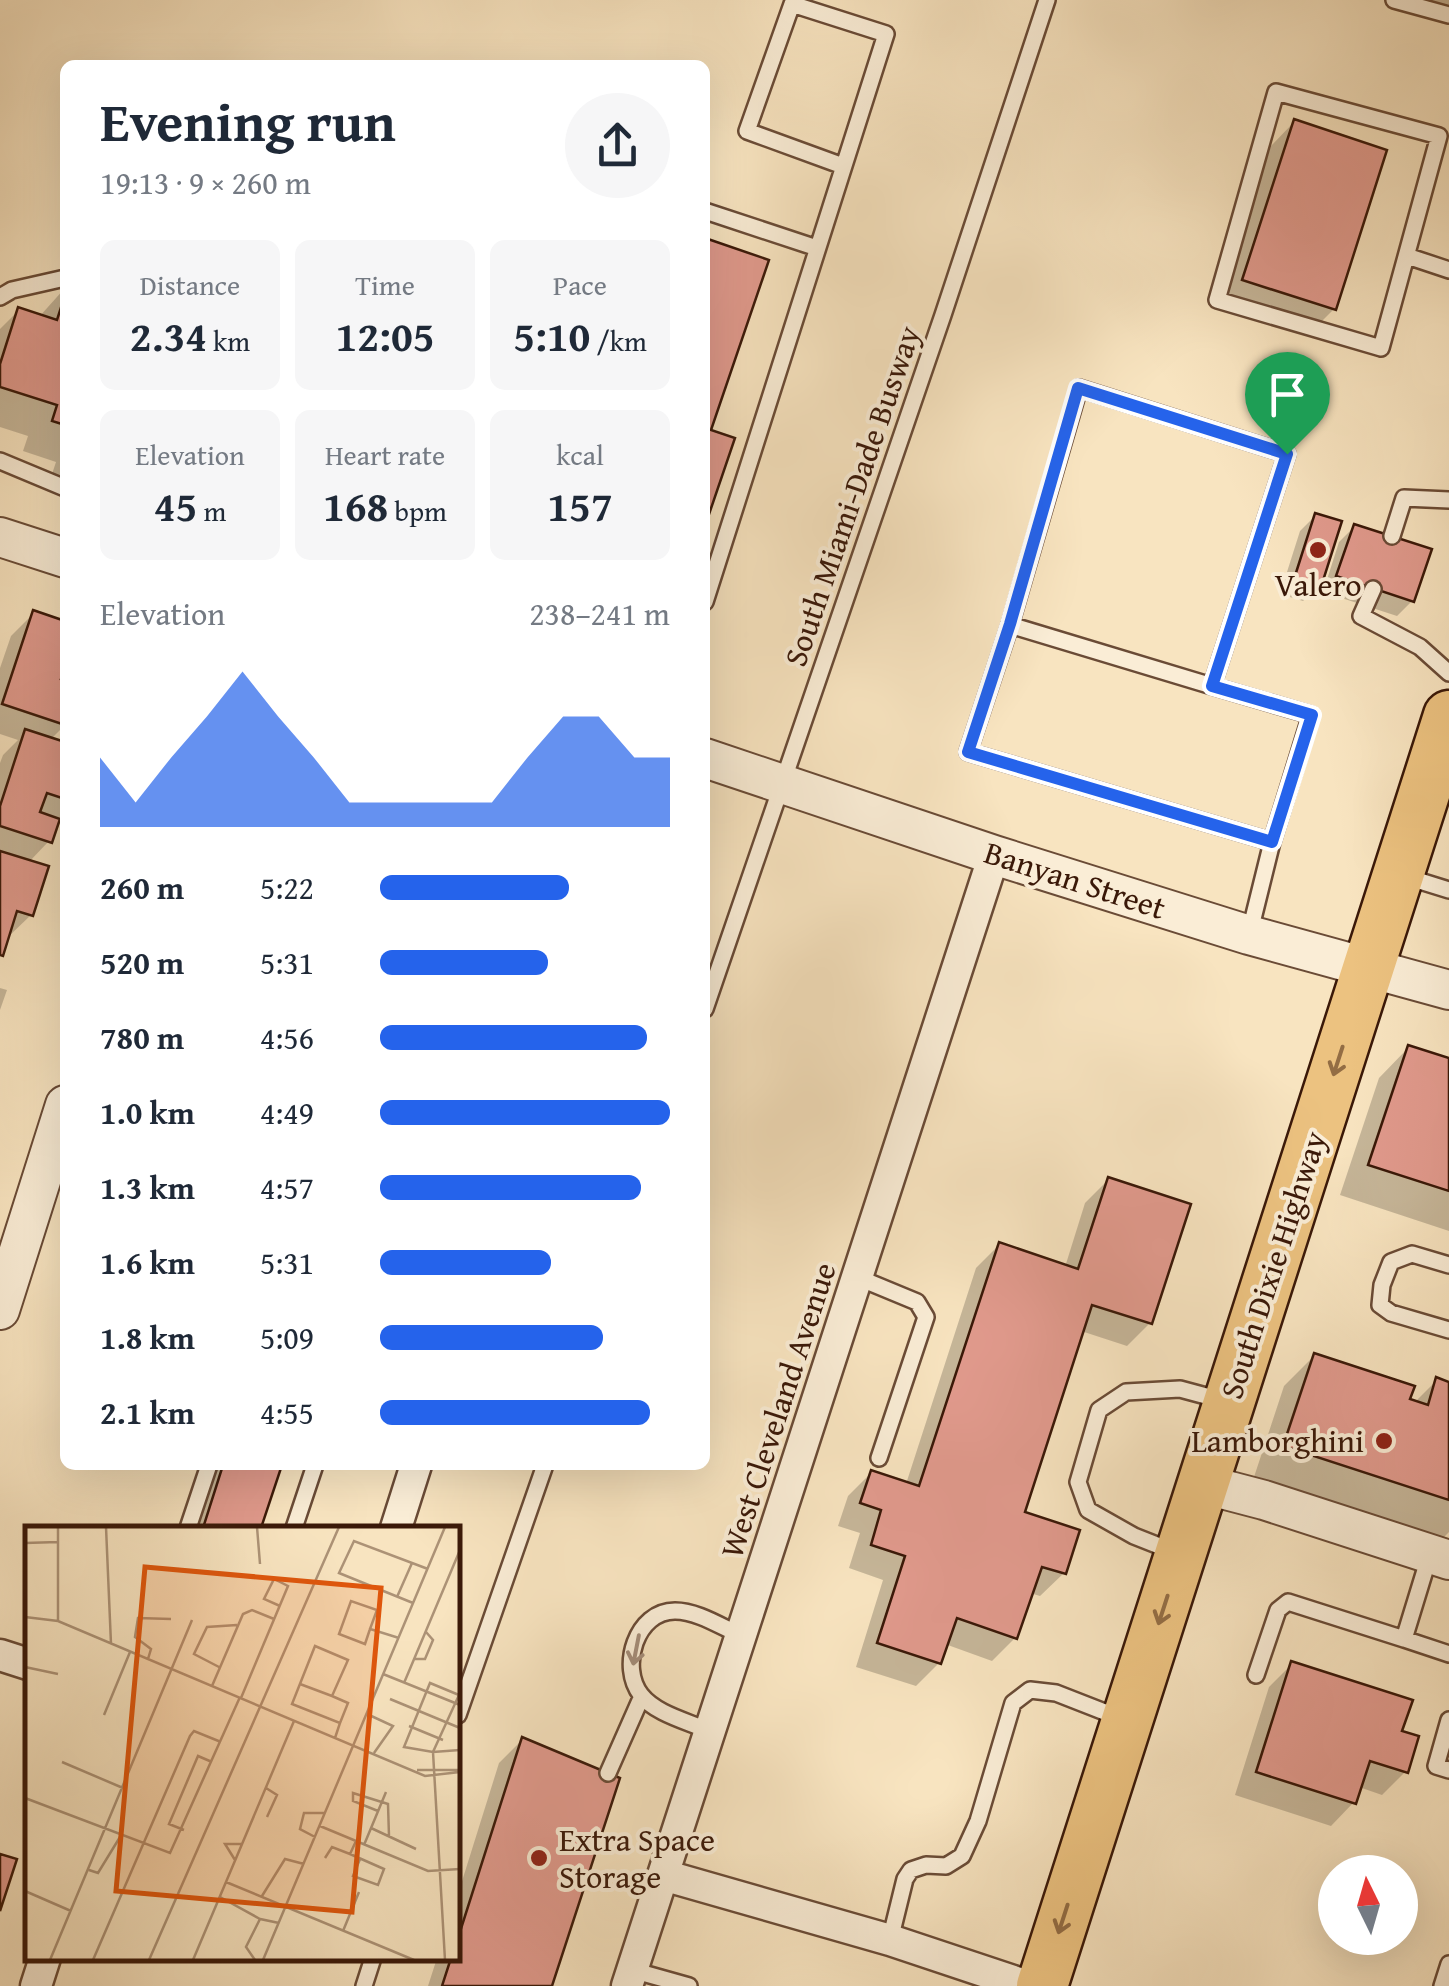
<!DOCTYPE html>
<meta charset="utf-8">
<style>
body{margin:0;font-family:"Gentium Book Plus",serif;background:#f6f6f7;color:#1f2937;height:100vh;display:flex;flex-direction:column;font-size:38px;white-space:nowrap}
*{box-sizing:border-box;margin:0}
p{font-size:32px;color:#747a83}
.icon{flex:none;width:55px;height:55px;fill:none;stroke:currentColor;stroke-width:2;stroke-linecap:round;stroke-linejoin:round}
.map{position:relative;flex:1;overflow:hidden}
.side{position:absolute;left:60px;top:60px;width:650px;height:1410px;display:flex;flex-direction:column;background:#fff;border-radius:15px;box-shadow:0 10px 40px #0002}
.side>*{flex:none}
.needle{width:65px;rotate:355deg}
.fabs{position:absolute;left:1318px;top:1855px;display:grid;gap:20px}
.fabs a{display:grid;place-items:center;width:100px;height:100px;border-radius:50%;background:#fff;box-shadow:0 10px 40px #0002;font-size:50px}
.pin{position:absolute;display:grid;place-items:center;width:85px;height:85px;color:#fff;margin:-102px -42px;border-radius:50% 50% 50% 0;rotate:-45deg;box-shadow:0 0 10px #0007}
.pin .icon{rotate:45deg}
.round{display:grid;place-items:center;flex:none;width:105px;height:105px;border-radius:52px;background:#f6f6f7}
.head{display:flex;align-items:center;justify-content:space-between;height:170px;padding:0 40px}
h1{font-size:55px;font-weight:600;line-height:75px}
.metrics{display:grid;grid-template-columns:repeat(3,1fr);gap:15px;height:170px;padding:10px 40px}
.metrics div{display:grid;align-content:center;border-radius:15px;background:#f6f6f7;text-align:center}
.metrics b{font-size:42px;font-weight:600}
.metrics small{font-size:28px;font-weight:400}
.metrics p{font-size:28px}
.chart{height:280px;padding:20px 40px}
.chart p{display:flex;justify-content:space-between}
.chart svg{width:100%;height:180px;margin-top:10px;fill:#2563eb;opacity:.7}
ul{padding:0 40px;list-style:none;font-size:32px}
li{display:grid;grid-template-columns:160px 120px 1fr;align-items:center;height:75px}
li i{height:25px;border-radius:12px;background:#2563eb}
.map>svg:first-child{display:block}
.shadow{fill:#0003}
.building{fill:#e19a8d;stroke:#3a1808;stroke-width:2.5}
.lines{fill:none;stroke-linecap:round;stroke-linejoin:round}
.service-casing{stroke:#6a4b36;stroke-width:20}
.minor-casing{stroke:#6a4b36;stroke-width:35}
.tertiary-casing{stroke:#6a4b36;stroke-width:42}
.trunk-casing{stroke:#3a1808;stroke-width:55}
.service{stroke:#faedd6;stroke-width:15}
.minor{stroke:#faedd6;stroke-width:30}
.tertiary{stroke:#faedd6;stroke-width:38}
.trunk{stroke:#ecc280;stroke-width:50}
.oneway{stroke:#936d44}
.oneway2{stroke:#a48d79}
.route-casing{stroke:#fff;stroke-width:20}
.route{stroke:#2563eb;stroke-width:12}
.poi-dot{fill:#8f2418;stroke:#faedd6;stroke-width:4}
.labels{text-anchor:middle;stroke-width:8;stroke-linejoin:round;paint-order:stroke}
.street-label{font-size:32px;fill:#3a1808;stroke:#faedd6}
.poi-label{font-size:32px;fill:#3a1808;stroke:#faedd6}
.inset-road{fill:none;stroke:#ac9276;stroke-width:2.5}
.view{fill:#df560c;fill-opacity:0.15;stroke:#df560c;stroke-width:5}
.inset-edge{fill:none;stroke:#3a1808;stroke-width:5}
</style>
<div class="map">
<svg width="1449" height="1986" viewBox="0 0 1449 1986">
<rect width="100%" height="100%" fill="#f8e4c0"/>
<filter id="stains"><feTurbulence type="fractalNoise" baseFrequency=".002" numOctaves="4"/><feColorMatrix values="0 0 0 0 .2 0 0 0 0 .09 0 0 0 0 .02 0 0 0 .5 -.17"/></filter>
<radialGradient id="worn" r=".72"><stop offset=".6" stop-color="#630" stop-opacity="0"/><stop offset="1" stop-color="#630" stop-opacity=".3"/></radialGradient>
<path class="shadow" d="M 1413,0 L 1449,0 L 1449,24 L 1409,11 Z
M 1294,122 L 1334,309 L 1311,332 L 1220,303 L 1271,146 Z
M 65,288 L 65,482 L 51,477 L 56,462 L 23,451 L 28,436 L 0,427 L 0,329 L 19,310 L 39,317 Z
M 1315,516 L 1318,586 L 1303,601 L 1280,594 L 1300,531 Z
M 1354,527 L 1412,601 L 1397,616 L 1323,592 L 1339,542 Z
M 34,613 L 65,623 L 65,672 L 59,678 L 65,683 L 65,725 L 50,740 L 65,745 L 65,814 L 56,823 L 49,841 L 29,862 L 31,915 L 7,938 L 0,955 L 0,763 L 3,755 L 18,740 L 0,734 L 0,668 L 11,636 Z
M 0,988 L 7,990 L 0,1010 Z
M 1409,1047 L 1449,1061 L 1449,1231 L 1340,1195 L 1379,1078 Z
M 1108,1180 L 1150,1323 L 1127,1346 L 1081,1331 L 1022,1513 L 1064,1573 L 1040,1596 L 1030,1593 L 1015,1638 L 992,1661 L 945,1644 L 939,1663 L 916,1686 L 856,1667 L 883,1580 L 849,1568 L 860,1533 L 838,1526 L 848,1496 L 871,1473 L 906,1484 L 976,1268 L 999,1245 L 1065,1267 L 1085,1203 Z
M 1314,1356 L 1414,1403 L 1437,1380 L 1449,1384 L 1449,1532 L 1443,1538 L 1254,1477 L 1284,1386 Z
M 204,1465 L 279,1465 L 259,1528 L 184,1528 Z
M 1292,1664 L 1399,1733 L 1406,1771 L 1382,1795 L 1359,1787 L 1354,1802 L 1331,1826 L 1235,1795 L 1269,1687 Z
M 522,1740 L 550,1986 L 428,1986 L 437,1958 L 458,1958 L 458,1894 L 499,1763 Z"/>
<path class="building" d="M 1294,119 L 1387,150 L 1336,310 L 1242,280 Z
M 705,238 L 769,260 L 711,430 L 735,438 L 705,526 Z
M 65,295 L 65,425 L 52,421 L 57,405 L 0,387 L 0,364 L 18,307 L 57,320 Z
M 1315,513 L 1342,521 L 1321,587 L 1294,579 Z
M 1354,524 L 1432,549 L 1414,602 L 1336,576 Z
M 33,610 L 65,621 L 65,668 L 61,679 L 65,680 L 65,725 L 2,704 Z
M 25,729 L 65,742 L 65,799 L 47,793 L 40,812 L 60,819 L 52,843 L 0,826 L 0,806 Z
M 0,851 L 49,866 L 33,916 L 17,911 L 3,956 L 0,955 Z
M 1408,1045 L 1449,1058 L 1449,1191 L 1368,1165 Z
M 1108,1177 L 1191,1204 L 1152,1324 L 1092,1305 L 1025,1512 L 1080,1530 L 1066,1574 L 1042,1567 L 1017,1639 L 957,1618 L 941,1664 L 877,1643 L 905,1556 L 871,1545 L 881,1510 L 860,1503 L 871,1470 L 919,1486 L 999,1242 L 1078,1269 Z
M 1314,1353 L 1415,1386 L 1410,1399 L 1428,1405 L 1436,1377 L 1449,1382 L 1449,1500 L 1283,1446 Z
M 223,1465 L 282,1465 L 261,1528 L 203,1528 Z
M 1291,1661 L 1413,1700 L 1402,1731 L 1419,1736 L 1408,1773 L 1370,1761 L 1356,1804 L 1256,1772 Z
M 522,1737 L 620,1778 L 552,1986 L 442,1986 L 451,1958 L 458,1958 L 458,1938 Z
M 0,1854 L 17,1859 L 0,1911 Z"/>
<g class="lines">
<g class="service-casing">
<path id="service" d="M 1394,0 L 1449,15
M 1276,92 L 1439,136 L 1381,348 L 1217,300 Z
M 705,211 L 817,248
M 1407,256 L 1449,270
M 0,297 L 12,290 L 65,278
M 0,461 L 65,488
M 1392,536 L 1404,498 L 1449,500
M 1373,589 L 1361,616 L 1420,647 L 1449,673
M 705,602 L 886,34 L 792,4 L 747,131 L 843,166
M 1010,625 L 1212,686
M 1407,877 L 1449,890
M 1249,935 L 1272,842 L 968,752 L 1010,625 L 1079,388 L 1287,454 L 1212,686 L 1311,715 L 1272,842
M 705,1009 L 943,315 L 1047,0
M 1449,1265 L 1412,1254 L 1391,1262 L 1382,1285 L 1380,1305 L 1391,1313 L 1449,1330
M 859,1278 L 917,1302 L 926,1317 L 879,1458
M 188,1528 L 209,1465
M 294,1528 L 315,1465
M 1172,1551 L 1134,1536 L 1088,1510 L 1078,1482 L 1099,1410 L 1126,1392 L 1180,1389 L 1221,1400
M 1430,1554 L 1404,1639 L 1449,1654
M 1256,1675 L 1278,1610 L 1288,1602 L 1404,1639
M 458,1715 L 545,1465
M 1449,1720 L 1436,1766 L 1449,1770
M 709,1731 C 687,1721 656,1714 641,1695 C 619,1667 636,1611 675,1611 C 697,1611 720,1626 740,1635
M 608,1773 L 642,1696
M 890,1940 L 905,1879 L 911,1870 L 926,1865 L 946,1866 L 962,1856 L 978,1821 L 1013,1703 L 1030,1690 L 1056,1693 L 1120,1718
M 632,1970 L 689,1986
M 364,1986 L 373,1958
M 1442,1986 L 1449,1964"/>
</g>
<g class="minor-casing">
<path id="minor" d="M 396,1528 L 416,1465
M 0,1655 L 28,1664
M 663,1875 L 890,1940 L 1028,1986
M 36,1986 L 45,1958
M 627,1986 L 994,855"/>
</g>
<g class="tertiary-casing">
<path id="tertiary" d="M 0,537 L 65,558
M 705,758 L 994,855 L 1249,935 L 1449,990
M 0,1310 L 65,1105
M 1203,1484 L 1264,1500 L 1449,1560"/>
</g>
<g class="trunk-casing">
<path id="trunk" d="M 1042,1986 L 1449,716"/>
</g>
<use href="#service" class="service"/>
<use href="#minor" class="minor"/>
<use href="#tertiary" class="tertiary"/>
<use href="#trunk" class="trunk"/>
</g>
<defs><path id="oneway-shaft" d="M-6 0H5M1.5-3L5.5 0L1.5 3" fill="none" stroke-width="1.6" stroke-linecap="round" stroke-linejoin="round" transform="scale(2.5)"/></defs>
<g class="oneway">
<use href="#oneway-shaft" transform="translate(1338 1061) rotate(108)"/>
<use href="#oneway-shaft" transform="translate(1163 1610) rotate(108)"/>
<use href="#oneway-shaft" transform="translate(1063 1919) rotate(108)"/>
</g>
<use class="oneway2" href="#oneway-shaft" transform="translate(636 1650) rotate(101)"/>
<g class="lines">
<g class="route-casing">
<path id="route" d="M 1078,388 L 1287,454 L 1212,686 L 1312,715 L 1272,842 L 968,752 L 1010,624 Z"/>
</g>
<use href="#route" class="route"/>
</g>
<g class="poi-dot">
<circle cx="1318" cy="550" r="10"/>
<circle cx="1384" cy="1441" r="10"/>
<circle cx="539" cy="1858" r="10"/>
</g>
<g class="labels">
<g class="street-label">
<text transform="translate(852 496) rotate(-71)" y="11">South Miami-Dade Busway</text>
<text transform="translate(1075 880) rotate(18)" y="11">Banyan Street</text>
<text transform="translate(1273 1265) rotate(-72)" y="11">South Dixie Highway</text>
<text transform="translate(778 1410) rotate(-72)" y="11">West Cleveland Avenue</text>
</g>
<g class="poi-label">
<text x="1318" y="596">Valero</text>
<text x="1364" y="1452" text-anchor="end">Lamborghini</text>
<text x="559" y="1851" text-anchor="start">Extra Space<tspan x="559" dy="37">Storage</tspan></text>
</g>
</g>
<g transform="translate(25 1526)">
<rect width="435" height="435" fill="#f8e4c0"/>
<path class="inset-road" d="M 81,1 L 86,118M 232,1 L 235,38M 0,17 L 33,16M 372,71 L 387,37M 388,77 L 314,47 L 329,15 L 403,43M 0,91 L 33,95 L 400,250 L 435,246M 33,95 L 33,1M 345,103 L 340,118 L 314,108 L 326,75 L 352,84 L 345,103 L 374,112M 123,133 L 126,123 L 110,111 L 113,92 L 146,93M 389,133 L 400,133 L 408,114 L 401,106M 0,141 L 33,148M 194,141 L 169,128 L 182,101 L 212,99M 358,148 L 435,179M 379,157 L 435,24M 275,158 L 307,170M 187,160 L 218,88 L 227,84 L 249,93M 216,172 L 263,60 L 249,53 L 239,73 L 255,80M 365,173 L 435,202M 342,188 L 368,200 L 349,227M 79,189 L 105,126M 384,200 L 418,214M 310,212 L 315,197 L 267,178 L 290,120 L 323,134 L 307,170 L 323,177 L 315,197M 37,236 L 98,262M 392,244 L 435,244M 241,262 L 252,269 L 242,291M 0,272 L 145,327 L 215,171M 353,285 L 328,275 L 328,267 L 363,278 L 364,310M 295,300 L 403,345 L 435,343M 346,302 L 391,323M 159,304 L 144,298 L 173,230 L 187,236M 290,311 L 275,303 L 279,287 L 300,287M 331,315 L 325,328 L 359,343 L 353,359 L 328,350 L 335,333M 339,319 L 361,266M 300,332 L 307,321 L 325,328M 210,334 L 200,318 L 217,318M 64,344 L 73,347 L 95,311M 201,356 L 389,434M 0,365 L 46,385M 237,370 L 260,333 L 279,338M 195,371 L 235,393M 318,405 L 334,366M 25,434 L 167,94M 68,434 L 165,210 L 169,205 L 196,216M 124,434 L 314,1M 168,434 L 269,195M 230,434 L 221,421 L 235,393 L 254,397M 238,434 L 420,1M 420,434 L 408,226 L 434,169 L 405,157 L 379,221 L 408,226 L 435,224"/>
<path class="view" d="M 120,41 L 356,62 L 327,386 L 91,365 Z"/>
<rect width="435" height="435" class="inset-edge"/>
</g>
<rect width="100%" height="100%" filter="url(#stains)"/>
<rect width="100%" height="100%" fill="url(#worn)"/>
</svg>
<div class="fabs">
<a><svg class="needle" viewBox="-14 -14 28 28"><path d="M0-13l5 13h-10z" fill="#e53935"/><path d="M0 13l5-13h-10z" fill="#747a83"/></svg></a>
</div>
<div class="pin" style="left:1287px;top:454px;background:#1e9e55"><svg class="icon" aria-label="arrive" viewBox="0 0 24 24"><path d="M6 21V4h12l-3 4 3 4H6"/></svg></div>
<section class="side">
<div class="head"><div><h1>Evening run</h1><p>19:13 · 9 × 260 m</p></div><a class="round"><svg class="icon" aria-label="share" viewBox="0 0 24 24"><path d="M12 15V3M7 8l5-5 5 5M5 13v7h14v-7"/></svg></a></div>
<div class="metrics">
<div><p>Distance</p><b>2.34<small> km</small></b></div>
<div><p>Time</p><b>12:05</b></div>
<div><p>Pace</p><b>5:10<small> /km</small></b></div>
</div>
<div class="metrics">
<div><p>Elevation</p><b>45<small> m</small></b></div>
<div><p>Heart rate</p><b>168<small> bpm</small></b></div>
<div><p>kcal</p><b>157</b></div>
</div>
<div class="chart"><p><span>Elevation</span>238–241 m</p>
<svg viewBox="0 0 160 44" preserveAspectRatio="none"><path d="M0 44V27L10 38L20 27L30 17L40 6L50 17L60 27L70 38L80 38L90 38L100 38L110 38L120 27L130 17L140 17L150 27L160 27V44z"/></svg>
</div>
<ul>
<li><b>260 m</b>5:22<i style="width:65%"></i></li>
<li><b>520 m</b>5:31<i style="width:58%"></i></li>
<li><b>780 m</b>4:56<i style="width:92%"></i></li>
<li><b>1.0 km</b>4:49<i style="width:100%"></i></li>
<li><b>1.3 km</b>4:57<i style="width:90%"></i></li>
<li><b>1.6 km</b>5:31<i style="width:59%"></i></li>
<li><b>1.8 km</b>5:09<i style="width:77%"></i></li>
<li><b>2.1 km</b>4:55<i style="width:93%"></i></li>
</ul>
</section>
</div>
